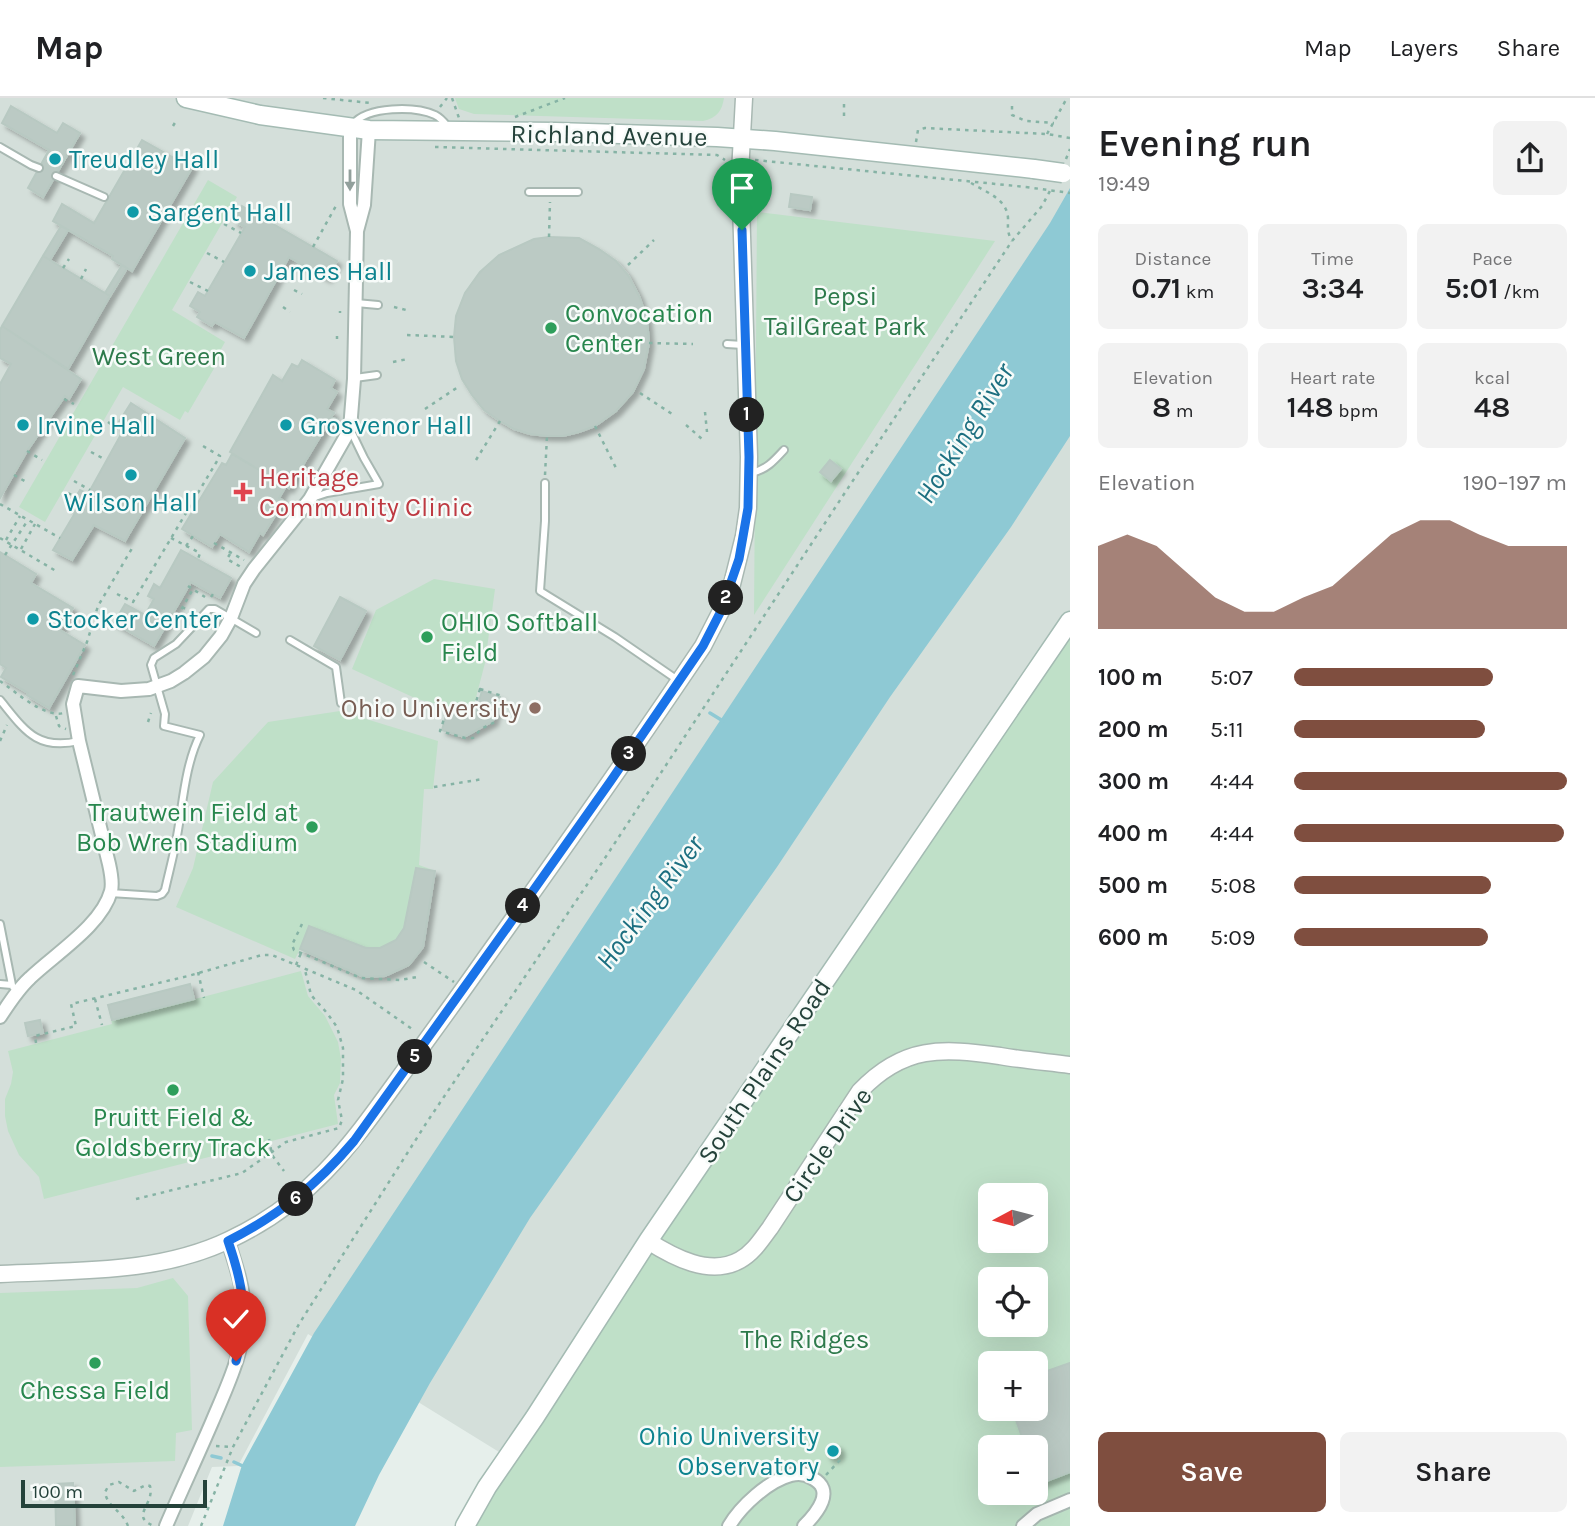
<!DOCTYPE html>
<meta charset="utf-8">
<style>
body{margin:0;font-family:Karla,sans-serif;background:#f2f2f2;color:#202124;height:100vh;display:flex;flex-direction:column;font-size:26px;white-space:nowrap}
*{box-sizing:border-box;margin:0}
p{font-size:23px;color:#757577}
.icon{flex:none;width:38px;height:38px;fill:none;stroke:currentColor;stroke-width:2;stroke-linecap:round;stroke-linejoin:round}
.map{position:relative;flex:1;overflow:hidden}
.drawer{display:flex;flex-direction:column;background:#fff;width:525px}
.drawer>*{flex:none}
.needle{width:46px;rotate:263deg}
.controls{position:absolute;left:978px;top:1085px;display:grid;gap:14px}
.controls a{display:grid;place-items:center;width:70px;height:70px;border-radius:10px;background:#fff;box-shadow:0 7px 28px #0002;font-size:35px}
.scale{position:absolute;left:21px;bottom:18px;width:186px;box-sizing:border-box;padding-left:7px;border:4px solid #24423a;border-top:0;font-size:19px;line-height:24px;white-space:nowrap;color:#24423a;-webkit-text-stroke:5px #f7fbf9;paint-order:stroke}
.pin{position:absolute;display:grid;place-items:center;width:60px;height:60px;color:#fff;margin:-72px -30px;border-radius:50% 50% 50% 0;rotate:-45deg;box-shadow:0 0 7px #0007}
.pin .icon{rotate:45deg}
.km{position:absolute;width:35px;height:35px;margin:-18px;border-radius:50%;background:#222;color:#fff;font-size:19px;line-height:35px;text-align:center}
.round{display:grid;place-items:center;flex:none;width:74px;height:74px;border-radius:10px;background:#f2f2f2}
.head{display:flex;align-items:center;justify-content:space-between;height:119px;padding:0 28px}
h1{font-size:38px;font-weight:600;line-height:52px}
.metrics{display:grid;grid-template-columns:repeat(3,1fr);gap:10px;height:119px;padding:7px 28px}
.metrics div{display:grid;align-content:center;border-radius:10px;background:#f2f2f2;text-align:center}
.metrics b{font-size:30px;font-weight:600}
.metrics small{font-size:19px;font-weight:400}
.metrics p{font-size:19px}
.chart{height:196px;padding:14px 28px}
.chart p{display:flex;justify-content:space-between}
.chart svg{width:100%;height:126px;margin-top:7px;fill:#7f4e3f;opacity:.7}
.cta{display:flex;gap:14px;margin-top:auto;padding:14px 28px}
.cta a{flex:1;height:80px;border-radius:10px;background:#7f4e3f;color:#fff;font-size:28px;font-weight:600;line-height:80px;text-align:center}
.cta a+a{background:#f2f2f2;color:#202124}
ul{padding:0 28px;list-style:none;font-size:23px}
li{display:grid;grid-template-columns:112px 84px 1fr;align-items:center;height:52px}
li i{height:18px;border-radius:9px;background:#7f4e3f}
header{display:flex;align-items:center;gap:42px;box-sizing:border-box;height:98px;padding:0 35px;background:#fff;border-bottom:2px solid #e0e0e0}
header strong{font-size:33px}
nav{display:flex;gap:38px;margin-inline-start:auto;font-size:24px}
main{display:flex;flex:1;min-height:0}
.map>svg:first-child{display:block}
.built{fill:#d4dfda;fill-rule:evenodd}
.green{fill:#bfe0c8;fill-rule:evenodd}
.water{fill:#8ec9d4}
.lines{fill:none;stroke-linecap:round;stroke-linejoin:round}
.stream{stroke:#8ec9d4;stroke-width:3.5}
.building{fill:#bbcac4;stroke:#b8c9c2;stroke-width:2;filter:url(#shadow)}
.service-casing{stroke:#a8b8b2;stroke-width:10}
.minor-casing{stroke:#a8b8b2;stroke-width:16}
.tertiary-casing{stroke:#a8b8b2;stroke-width:19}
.secondary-casing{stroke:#a4bbb3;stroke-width:21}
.path{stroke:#86b3a5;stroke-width:2.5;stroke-dasharray:3.5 5;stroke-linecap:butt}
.service{stroke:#fff;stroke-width:6}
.minor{stroke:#fff;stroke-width:12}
.tertiary{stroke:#fff;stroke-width:16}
.secondary{stroke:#fff;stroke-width:18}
.secondary-bridge-casing{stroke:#a4bbb3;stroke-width:21;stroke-linecap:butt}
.path-bridge{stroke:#86b3a5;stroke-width:2.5;stroke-dasharray:3.5 5;stroke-linecap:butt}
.secondary-bridge{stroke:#fff;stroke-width:18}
.oneway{fill:#92a09c}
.route-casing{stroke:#fff;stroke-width:14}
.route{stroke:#1a73e8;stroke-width:9}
.culture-dot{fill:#0f9aa8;stroke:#f7fbf9;stroke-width:2.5}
.leisure-dot{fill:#2e9e5b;stroke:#f7fbf9;stroke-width:2.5}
.health-dot{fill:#e0444e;stroke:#f7fbf9;stroke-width:2.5}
.education-dot{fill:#8d6e63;stroke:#f7fbf9;stroke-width:2.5}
.labels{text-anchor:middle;stroke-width:5;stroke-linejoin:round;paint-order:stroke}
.street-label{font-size:26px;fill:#24423a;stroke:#f7fbf9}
.culture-label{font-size:26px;fill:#0d838f;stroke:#f7fbf9;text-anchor:start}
.park-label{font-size:26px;fill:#2d7a4b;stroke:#f7fbf9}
.leisure-label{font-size:26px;fill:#27864d;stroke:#f7fbf9;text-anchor:start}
.health-label{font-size:26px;fill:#be3a42;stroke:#f7fbf9;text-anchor:start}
.education-label{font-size:26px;fill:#785e54;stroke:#f7fbf9;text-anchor:end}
.water-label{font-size:28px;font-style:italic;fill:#1c6f80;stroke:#f7fbf9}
</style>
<header>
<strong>Map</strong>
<nav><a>Map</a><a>Layers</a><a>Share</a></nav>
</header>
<main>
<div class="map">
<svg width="1070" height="1428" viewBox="0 0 1070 1428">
<defs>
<filter id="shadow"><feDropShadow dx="4.5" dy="4.5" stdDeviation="2" flood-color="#0004"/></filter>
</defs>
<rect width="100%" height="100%" fill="#e6efeb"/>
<path class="built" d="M 0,0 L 1070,0 L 1070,1428 L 619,1428 L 308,1236 L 238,1368 L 212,1369 L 188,1428 L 0,1428 ZM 990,1097 L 1036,1097 L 1036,1143 L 990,1143 ZM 990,1181 L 1036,1181 L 1036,1227 L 990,1227 ZM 990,1265 L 1036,1265 L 1036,1311 L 990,1311 ZM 990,1349 L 1036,1349 L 1036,1395 L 990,1395 Z"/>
<path class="green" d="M 455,0 L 724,0 C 722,13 717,20 703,23 L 474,16 L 459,11 Z
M 208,82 L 237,99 L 172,212 L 225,244 L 220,253 L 223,255 L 188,315 L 185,313 L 180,322 L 123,289 L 45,424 L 19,409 Z
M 757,114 L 995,143 L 754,517 Z
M 434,481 L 495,491 L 485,565 L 474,607 L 466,613 L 417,601 L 352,571 L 376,512 Z
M 1070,523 L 1070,1428 L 465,1428 ZM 990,1097 L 1036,1097 L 1036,1143 L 990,1143 ZM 990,1181 L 1036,1181 L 1036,1227 L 990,1227 ZM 990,1265 L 1036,1265 L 1036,1311 L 990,1311 ZM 990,1349 L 1036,1349 L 1036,1395 L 990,1395 Z
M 340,613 L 438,643 L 433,691 L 424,691 L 419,767 L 435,773 L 423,849 L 409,867 L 385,878 L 364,879 L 300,851 L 295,861 L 176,809 L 193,770 L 213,684 L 268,624 Z
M 301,873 L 308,898 L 325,918 L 338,944 L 341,961 L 340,985 L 334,997 L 338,1026 L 44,1101 L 39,1079 L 19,1057 L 8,1033 L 5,1018 L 5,1001 L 11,986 L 13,974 L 8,953 L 112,926 L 108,907 L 190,886 L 195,901 Z
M 173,1180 L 188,1198 L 192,1332 L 176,1335 L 175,1363 L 0,1369 L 0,1195 L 137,1190 Z"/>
<path class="water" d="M 1070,90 L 1070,338 L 1011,429 L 890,599 L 777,769 L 530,1120 L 430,1285 L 379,1377 L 355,1428 L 223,1428 L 242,1367 L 314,1235 L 1050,125 Z"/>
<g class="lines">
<path class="stream" d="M 710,615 L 723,623
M 212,1358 L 221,1360
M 234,1364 L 245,1369"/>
</g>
<path class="building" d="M 11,8 L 57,35 L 63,25 L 80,35 L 43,99 L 28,90 L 49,52 L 2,25 Z
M 142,42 L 174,60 L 176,58 L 193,68 L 132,173 L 112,161 L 113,158 L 53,123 L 62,106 L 94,125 Z
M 791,96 L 812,99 L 810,112 L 789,109 Z
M 242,108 L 337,163 L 327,180 L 289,159 L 244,240 L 215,224 L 212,228 L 197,219 L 200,214 L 190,208 L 198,194 L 205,198 L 245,129 L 234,123 Z
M 61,128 L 68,132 L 50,162 L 43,158 Z
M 549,139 L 579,140 L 599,151 L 616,163 L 628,177 L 639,198 L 647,221 L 649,245 L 644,271 L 633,294 L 616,313 L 595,328 L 579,334 L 563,338 L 547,338 L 530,336 L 514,331 L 500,323 L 484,312 L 472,297 L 462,281 L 456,263 L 454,239 L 456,218 L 465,195 L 480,174 L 499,157 L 534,141 Z
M 43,158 L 110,198 L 68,271 L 2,228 Z
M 122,167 L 127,170 L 110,198 L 105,195 Z
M 2,228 L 81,281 L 69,301 L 65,298 L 27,353 L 0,400 L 0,286 L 11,266 L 0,260 L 0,232 Z
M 302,262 L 335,282 L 331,290 L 337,294 L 327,311 L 334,315 L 331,319 L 339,323 L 336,328 L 329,324 L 289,390 L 230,354 L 273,277 L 282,283 L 292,266 L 298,269 Z
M 131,305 L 185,340 L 125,443 L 94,427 L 72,462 L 53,452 L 75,415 L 69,410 L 80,392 L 88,396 L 124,331 L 117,327 Z
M 232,356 L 286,388 L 279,400 L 284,403 L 263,437 L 260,435 L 249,454 L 220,436 L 212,449 L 182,431 L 222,365 L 226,367 Z
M 830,362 L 841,371 L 831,383 L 820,374 Z
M 181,452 L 231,480 L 220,500 L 191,484 L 154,548 L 114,525 L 125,506 L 145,517 L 154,501 L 148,498 L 154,486 L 160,490 Z
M 0,454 L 36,476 L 31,485 L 73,510 L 60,532 L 85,547 L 49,610 L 27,597 L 28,595 L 1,579 L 6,570 L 0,566 Z
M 340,499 L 366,513 L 340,562 L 314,548 Z
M 482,593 L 500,599 L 493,623 L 464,639 L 442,632 L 447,614 L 461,618 L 477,610 Z
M 416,770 L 435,773 L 423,849 L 409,867 L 385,878 L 364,879 L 300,851 L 309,828 L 366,850 L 380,850 L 396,842 L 404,830 Z
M 190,886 L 194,901 L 112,922 L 108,907 Z
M 40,922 L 43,935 L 28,938 L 25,925 Z
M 1070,1265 L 1070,1374 L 1036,1387 L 1036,1349 L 1019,1349 L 1025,1347 L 1012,1311 L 1036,1311 L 1036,1277 Z
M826 1353a7 7 0 1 1 14 0a7 7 0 1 1-14 0Z
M 73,1385 L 75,1428 L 56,1428 L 55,1386 Z"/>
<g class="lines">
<g class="service-casing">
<path id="service" d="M 353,26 C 368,8 415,8 435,17 C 441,20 444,24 448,29
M 0,49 L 31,67 L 39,70
M 56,78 L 104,99
M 529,94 L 578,94
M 356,205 L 378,207
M 727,246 L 743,247
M 355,280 L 377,277
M 751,375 C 766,372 774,363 784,352
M 545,385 L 545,423 L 540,493 L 615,539 L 679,583
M 312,400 L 327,395 L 379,386 L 364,360 L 350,331
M 290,542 L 336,569 L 341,605
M 0,602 C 24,631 36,653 79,643
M 110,795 L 157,798 L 162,796 L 165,792 C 169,774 174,756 177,738 C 183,705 185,667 200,637 L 164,628 L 165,616 L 151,567 L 154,560 L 176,546 L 209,511 L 215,511 L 256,535
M 0,826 L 12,887
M 0,886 L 12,887 L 13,889"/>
</g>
<g class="minor-casing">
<path id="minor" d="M 357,133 L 364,107 L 369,32
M 0,919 C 9,905 18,891 30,880 C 55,856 102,827 111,793 C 113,785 111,775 109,766 L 79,643 L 73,606 L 78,588 L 121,593 L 149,591 L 171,583 L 184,575 L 204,559 L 221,538 L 231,520 L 244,486 L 254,471 L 310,401 L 350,331 L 354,281 L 357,133 L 350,106 L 350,30
M 166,1428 C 181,1393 197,1359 212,1324 C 227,1288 246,1251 244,1211 C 243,1187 235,1165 228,1143
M 729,1428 C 741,1408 768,1383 791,1377 C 798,1375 806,1376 812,1380 C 836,1392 817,1415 804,1428
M 1023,1428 L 1037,1416 L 1070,1402"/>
</g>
<g class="tertiary-casing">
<path id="tertiary" d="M 648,1143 C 673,1159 710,1179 740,1162 C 753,1155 761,1142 770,1130 L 860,993 C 904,947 942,950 1000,958 C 1023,962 1047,964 1070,967
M 0,1176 C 76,1172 158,1176 229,1142 C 312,1103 350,1048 402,976 C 429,939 456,902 482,865 C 557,760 631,655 703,548 L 721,513 L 732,486 L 744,438 L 748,410 L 749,359 L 740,75 L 744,0"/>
</g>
<g class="secondary-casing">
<path id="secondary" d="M 186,0 L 260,17 L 369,32 L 556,34 L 717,39 L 775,43 L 1034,71
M 465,1428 L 487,1389 L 535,1319 L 648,1143 L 1070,523"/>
</g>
<path class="path" d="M 323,0 L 370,5
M 452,0 L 459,20
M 1012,8 L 1012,17 L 1026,23 L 1054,25
M 440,9 L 447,0
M 844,18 L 844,2
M 515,19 L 565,0
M 173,28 L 176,23
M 1047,36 L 1067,0
M 916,44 L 918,32 L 925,30 L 1047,36 L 1070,40
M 435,49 L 717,57 L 725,62
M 1066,61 L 1070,51
M 755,62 L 1026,89
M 971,85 C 986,94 1007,101 1008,120 C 1008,129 1007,135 1012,143
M 224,126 L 241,135
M 549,139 L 550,104
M 313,149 L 337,106
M 207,155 L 224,164
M 303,167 L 304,173
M 628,167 L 654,142
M 63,170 L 69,161
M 81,181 L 86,171
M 190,184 L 208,193
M 294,192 L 302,196
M 283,209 L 290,214
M 394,209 L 410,213
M 340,215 L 340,213
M 407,237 L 454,239
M 337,241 L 337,238
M 649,245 L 693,246
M 393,264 L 408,261
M 640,295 L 672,316
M 64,301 L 74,306
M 425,311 L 458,289
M 705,314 L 707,334
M 108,324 L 122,334
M 686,327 L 702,341
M 595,328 L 616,370
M 27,353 L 42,362
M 91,354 L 106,362
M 476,362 L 500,323
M 14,377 L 28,385
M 545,377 L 547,338
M 74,383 L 90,392
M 68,395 L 76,399
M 0,406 L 60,440
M 0,440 L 56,473
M 171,440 L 200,455 L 198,461
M 6,442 L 20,418
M 214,445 L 244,462
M 186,448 L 193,438
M 21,451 L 35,426
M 230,456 L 227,461 L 241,469
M 188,488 L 205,499
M 117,496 L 133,504 L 220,358 L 203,348
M 211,499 L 213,496
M 182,509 L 193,515
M 169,523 L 181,530
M 173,526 L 193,491
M 73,577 L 87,544 L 98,508 L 134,447
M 0,583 C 16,594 44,620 64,615
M 480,591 L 502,598 L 495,624 L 481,631 L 473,640 L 465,640 L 440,633 L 447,612 L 462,616 L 475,607 Z
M 56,618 L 59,628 L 66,631
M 148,624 L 151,615
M 0,643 L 7,627
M 434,689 L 483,681
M 302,826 L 292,847 L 294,852 L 361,880 L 400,882 L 417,879
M 424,864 L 454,884
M 296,867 L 301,855
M 198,874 L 204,900
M 95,901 L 102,927
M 36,945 L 35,938 L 76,928 L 71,906 L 188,878 L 262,857 L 272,857 L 356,892 L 415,933
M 269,1041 L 272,1057 L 284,1073
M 136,1101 L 242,1075 L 286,1044 L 339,1030 L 342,1022 L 338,1002 L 343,981 L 343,950 L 337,929 L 327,915 L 311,897 L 305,872
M 216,1348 L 233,1349
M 826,1377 L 840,1362 L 838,1359
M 128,1428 C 122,1412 107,1409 105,1394 L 109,1387 L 119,1384 L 134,1393 L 146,1387 L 150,1388 C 155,1407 129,1418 154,1428
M 201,1428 L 233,1349 L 299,1226 L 427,1024 L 605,760 L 850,387 L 1012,143 L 1042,108 L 1052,89"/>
<use href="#service" class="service"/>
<use href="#minor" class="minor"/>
<use href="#tertiary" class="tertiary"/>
<use href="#secondary" class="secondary"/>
<g class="secondary-bridge-casing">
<path id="secondary-bridge" d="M 1034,71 L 1063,75"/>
</g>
<path class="path-bridge" d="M 1026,89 L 1070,95
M 5,457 L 28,422"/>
<use href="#secondary-bridge" class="secondary-bridge"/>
</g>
<defs><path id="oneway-solid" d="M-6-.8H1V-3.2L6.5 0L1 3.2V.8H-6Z" transform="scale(1.75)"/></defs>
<use class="oneway" href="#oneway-solid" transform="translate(350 82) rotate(90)"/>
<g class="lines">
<g class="route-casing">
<path id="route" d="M 236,1263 C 249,1218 243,1186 228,1143 C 279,1117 317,1087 354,1043 L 511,824 L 610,684 L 703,548 L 721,513 L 739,461 L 748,410 L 749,359 L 742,132"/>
</g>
<use href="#route" class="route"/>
</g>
<g class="culture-dot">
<circle cx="55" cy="61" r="7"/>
<circle cx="133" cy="114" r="7"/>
<circle cx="250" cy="173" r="7"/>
<circle cx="23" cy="327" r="7"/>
<circle cx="286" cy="327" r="7"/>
<circle cx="131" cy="377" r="7"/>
<circle cx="33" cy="521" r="7"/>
<circle cx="833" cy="1353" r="7"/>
</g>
<g class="leisure-dot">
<circle cx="551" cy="230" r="7"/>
<circle cx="427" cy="539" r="7"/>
<circle cx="312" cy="729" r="7"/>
<circle cx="173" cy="992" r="7"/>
<circle cx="95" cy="1265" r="7"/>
</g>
<path class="health-dot" d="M239.5 383.5h7v7h7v7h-7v7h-7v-7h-7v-7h7z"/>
<circle class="education-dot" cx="535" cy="610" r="7"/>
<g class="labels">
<g class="street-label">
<text transform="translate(609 37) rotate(1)" y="9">Richland Avenue</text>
<text transform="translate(764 973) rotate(-56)" y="9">South Plains Road</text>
<text transform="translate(827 1047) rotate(-55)" y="9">Circle Drive</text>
</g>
<g class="culture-label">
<text x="69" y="70">Treudley Hall</text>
<text x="147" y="123">Sargent Hall</text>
<text x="264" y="182">James Hall</text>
<text x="37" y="336">Irvine Hall</text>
<text x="300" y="336">Grosvenor Hall</text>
<text x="131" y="413" text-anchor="middle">Wilson Hall</text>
<text x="47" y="530">Stocker Center</text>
<text x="819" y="1347" text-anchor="end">Ohio University<tspan x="819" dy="30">Observatory</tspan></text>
</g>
<g class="park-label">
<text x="845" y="207">Pepsi<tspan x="845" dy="30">TailGreat Park</tspan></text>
<text x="159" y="267">West Green</text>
<text x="805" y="1250">The Ridges</text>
</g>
<g class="leisure-label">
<text x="565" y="224">Convocation<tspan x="565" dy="30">Center</tspan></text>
<text x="441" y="533">OHIO Softball<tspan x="441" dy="30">Field</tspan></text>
<text x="298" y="723" text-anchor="end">Trautwein Field at<tspan x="298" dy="30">Bob Wren Stadium</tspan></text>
<text x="173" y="1028" text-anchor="middle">Pruitt Field &amp;<tspan x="173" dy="30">Goldsberry Track</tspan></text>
<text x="95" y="1301" text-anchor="middle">Chessa Field</text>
</g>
<g class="health-label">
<text x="259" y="388">Heritage<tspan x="259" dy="30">Community Clinic</tspan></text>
</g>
<g class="education-label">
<text x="521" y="619">Ohio University</text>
</g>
<g class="water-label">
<text transform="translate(964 335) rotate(-58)" y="10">Hocking River</text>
<text transform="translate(649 804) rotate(-53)" y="10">Hocking River</text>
</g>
</g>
</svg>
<div class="controls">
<a><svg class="needle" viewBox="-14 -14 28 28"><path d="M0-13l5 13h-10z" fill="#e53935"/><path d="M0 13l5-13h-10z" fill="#757577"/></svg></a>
<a><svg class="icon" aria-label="locate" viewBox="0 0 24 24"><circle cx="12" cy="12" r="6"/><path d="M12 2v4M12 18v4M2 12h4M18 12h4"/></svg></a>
<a>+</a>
<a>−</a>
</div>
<div class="scale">100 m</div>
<div class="pin" style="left:742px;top:132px;background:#1e9e55"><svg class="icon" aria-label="arrive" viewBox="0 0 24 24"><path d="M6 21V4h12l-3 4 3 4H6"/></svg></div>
<div class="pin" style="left:236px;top:1263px;background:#d93025"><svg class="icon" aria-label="check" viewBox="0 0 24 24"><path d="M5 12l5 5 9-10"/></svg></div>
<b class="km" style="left:747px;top:317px">1</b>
<b class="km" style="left:726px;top:500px">2</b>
<b class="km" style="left:629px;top:656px">3</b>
<b class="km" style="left:523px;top:808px">4</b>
<b class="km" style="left:415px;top:959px">5</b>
<b class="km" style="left:296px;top:1101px">6</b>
</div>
<section class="drawer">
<div class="head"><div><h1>Evening run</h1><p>19:49</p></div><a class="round"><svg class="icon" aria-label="share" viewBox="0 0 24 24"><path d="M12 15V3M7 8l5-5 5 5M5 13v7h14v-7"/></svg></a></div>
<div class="metrics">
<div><p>Distance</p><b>0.71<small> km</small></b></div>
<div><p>Time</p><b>3:34</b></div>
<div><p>Pace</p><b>5:01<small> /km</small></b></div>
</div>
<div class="metrics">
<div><p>Elevation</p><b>8<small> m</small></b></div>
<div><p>Heart rate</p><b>148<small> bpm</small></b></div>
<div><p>kcal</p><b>48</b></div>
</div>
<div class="chart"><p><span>Elevation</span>190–197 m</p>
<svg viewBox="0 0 160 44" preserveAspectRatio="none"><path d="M0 44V15L10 11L20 15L30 24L40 33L50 38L60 38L70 33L80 29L90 20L100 11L110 6L120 6L130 11L140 15L150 15L160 15V44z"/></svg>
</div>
<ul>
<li><b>100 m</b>5:07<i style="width:73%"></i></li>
<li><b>200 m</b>5:11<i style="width:70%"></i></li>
<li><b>300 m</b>4:44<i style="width:100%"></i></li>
<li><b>400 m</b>4:44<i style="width:99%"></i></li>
<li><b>500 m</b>5:08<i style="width:72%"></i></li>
<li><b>600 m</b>5:09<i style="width:71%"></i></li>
</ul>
<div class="cta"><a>Save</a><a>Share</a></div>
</section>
</main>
